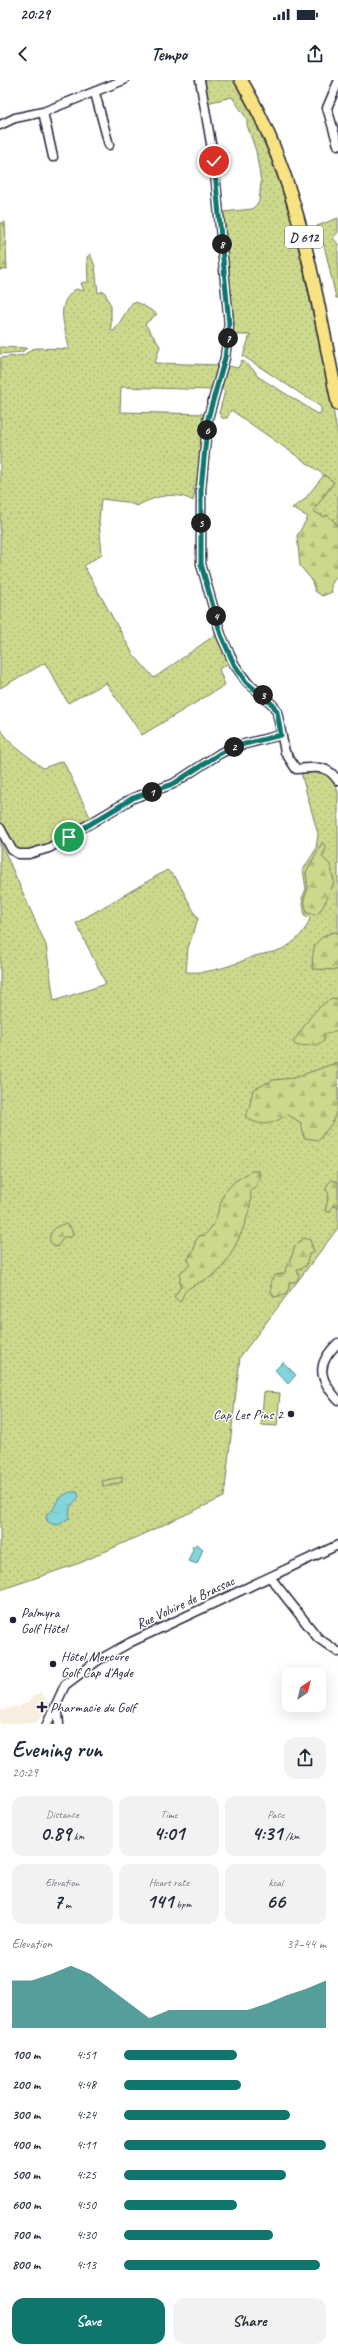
<!DOCTYPE html>
<meta charset="utf-8">
<style>
body{margin:0;font-family:Caveat,sans-serif;background:#f2f2f3;color:#1f2937;height:100vh;display:flex;flex-direction:column;font-size:15px;white-space:nowrap}
*{box-sizing:border-box;margin:0}
p{font-size:13px;color:#747a83}
.icon{flex:none;width:22px;height:22px;fill:none;stroke:currentColor;stroke-width:2;stroke-linecap:round;stroke-linejoin:round}
.map{position:relative;height:1644px;overflow:hidden}
.sheet{display:flex;flex-direction:column;background:#fff;flex:1}
.sheet>*{flex:none}
.needle{width:26px;rotate:35deg}
.fabs{position:absolute;left:282px;top:1588px;display:grid;gap:8px}
.fabs a{display:grid;place-items:center;width:44px;height:44px;border-radius:8px;background:#fff;box-shadow:0 4px 16px #0002;font-size:20px}
.pin{position:absolute;display:grid;place-items:center;width:34px;height:34px;color:#fff;margin:-17px;border:2px solid #fff;border-radius:50%;box-shadow:0 1px 4px #0007}
.km{position:absolute;width:20px;height:20px;margin:-10px;border-radius:50%;background:#222;color:#fff;font-size:11px;line-height:20px;text-align:center}
.round{display:grid;place-items:center;flex:none;width:42px;height:42px;border-radius:12px;background:#f2f2f3}
.head{display:flex;align-items:center;justify-content:space-between;height:68px;padding:0 12px}
h1{font-size:22px;font-weight:700;line-height:30px}
.metrics{display:grid;grid-template-columns:repeat(3,1fr);gap:6px;height:68px;padding:4px 12px}
.metrics div{display:grid;align-content:center;border-radius:10px;background:#f2f2f3;text-align:center}
.metrics b{font-size:20px;font-weight:700}
.metrics small{font-size:11px;font-weight:400}
.metrics p{font-size:11px}
.chart{height:112px;padding:8px 12px}
.chart p{display:flex;justify-content:space-between}
.chart svg{width:100%;height:72px;margin-top:4px;fill:#0f766e;opacity:.7}
.cta{display:flex;gap:8px;margin-top:auto;padding:8px 12px}
.cta a{flex:1;height:46px;border-radius:12px;background:#0f766e;color:#fff;font-size:16px;font-weight:700;line-height:46px;text-align:center}
.cta a+a{background:#f2f2f3;color:#1f2937}
ul{padding:0 12px;list-style:none;font-size:13px}
li{display:grid;grid-template-columns:64px 48px 1fr;align-items:center;height:30px}
li i{height:10px;border-radius:5px;background:#0f766e}
.status{display:flex;justify-content:space-between;align-items:center;height:28px;padding:0 20px;background:#fff;direction:ltr}
.status svg{height:11px;fill:currentColor}
header{display:flex;justify-content:space-between;align-items:center;height:52px;padding:0 12px;background:#fff;font-size:18px;font-weight:700}
.map>svg:first-child{display:block}
.built{fill:#f8eee0}
.grass{fill:url(#grass-dots);stroke:#777d63}
.forest{fill:url(#forest-firs);stroke:#777d63}
.park{fill:#ccd88b;stroke:#777d63}
.water{fill:url(#water-ripples);stroke:#5d8d9b}
.lines{fill:none;stroke-linecap:round;stroke-linejoin:round}
.minor-casing{stroke:#22223b;stroke-width:11}
.highway-casing{stroke:#22223b;stroke-width:15}
.minor{stroke:#fff;stroke-width:8}
.highway{stroke:#f8e281;stroke-width:12}
.route-casing{stroke:#fff;stroke-width:8}
.route{stroke:#0f766e;stroke-width:5}
.poi-dot{fill:#22223b;stroke:#fff;stroke-width:1.5}
.labels{text-anchor:middle;stroke-width:3;stroke-linejoin:round;paint-order:stroke}
.shield{fill:#fff;stroke:#646476;stroke-width:1}
.shield-label{font-size:13px;font-weight:bold;fill:#22223b}
.poi-label{font-size:14px;fill:#22223b;stroke:#fff;text-anchor:start}
.street-label{font-size:14px;fill:#22223b;stroke:#fff}
</style>
<div class="status"><b>20:29</b><svg viewBox="0 0 49 12"><path d="M0 12V9h3v3zM5 12V6h3v6zM10 12V3h3v9zM15 12V0h3v12zM26 1h20v11H26zM47 4h2v5h-2z"/></svg></div>
<header><svg class="icon" aria-label="back" viewBox="0 0 24 24"><path d="M15 5l-7 7 7 7"/></svg>Tempo<svg class="icon" aria-label="share" viewBox="0 0 24 24"><path d="M12 15V3M7 8l5-5 5 5M5 13v7h14v-7"/></svg></header>
<div class="map">
<svg width="338" height="1644" viewBox="0 0 338 1644">
<defs>
<pattern id="grass-dots" width="8" height="8" patternUnits="userSpaceOnUse"><rect width="8" height="8" fill="#ccd88b"/><path d="M2 2h.1M6 6h.1" fill="none" stroke="#afb979" stroke-width="1.8" stroke-linecap="round"/></pattern>
<pattern id="forest-firs" width="22" height="20" patternUnits="userSpaceOnUse"><rect width="22" height="20" fill="#ccd88b"/><path d="M5 1l3.5 6h-7zM16 11l3.5 6h-7z" fill="#afb979"/></pattern>
<pattern id="water-ripples" width="26" height="14" patternUnits="userSpaceOnUse"><rect width="26" height="14" fill="#84d5db"/><path d="M2 4q2-2 4 0t4 0M15 11q2-2 4 0t4 0" fill="none" stroke="#72b7bd"/></pattern>
</defs>
<rect width="100%" height="100%" fill="#fff"/>
<filter id="ink" filterUnits="userSpaceOnUse"><feTurbulence type="fractalNoise" baseFrequency=".025" numOctaves="2"/><feDisplacementMap in="SourceGraphic" scale="8" xChannelSelector="R" yChannelSelector="G"/><feConvolveMatrix kernelMatrix="1 2 1 2 8 2 1 2 1" color-interpolation-filters="sRGB"/></filter>
<g filter="url(#ink)">
<path class="built" d="M 41,1612 L 51,1626 L 36,1643 L 0,1644 L 0,1631 L 16,1626 L 18,1628 Z"/>
<path class="grass" d="M 203,0 L 237,0 L 255,33 L 291,124 L 324,278 L 338,357 L 338,445 L 327,435 L 324,437 L 313,431 L 334,402 L 231,330 L 227,338 L 222,338 L 219,333 L 225,311 L 219,307 L 228,286 L 238,288 L 242,280 L 255,291 L 257,296 C 277,309 298,320 317,334 L 321,333 L 321,327 L 243,276 L 250,255 L 230,255 L 233,238 L 223,132 L 252,129 L 259,122 L 261,102 L 256,71 L 247,45 L 247,39 L 232,17 L 207,23 Z
M 338,138 L 338,152 L 333,158 L 338,164 L 338,218 L 336,218 L 325,169 L 317,146 Z
M 90,174 L 95,186 L 98,213 L 104,211 L 111,226 L 111,250 L 114,251 C 121,241 126,231 133,222 L 139,223 L 157,234 L 145,244 L 160,266 L 155,283 L 221,285 L 214,310 L 121,307 L 120,332 L 207,334 L 197,403 L 193,409 L 195,410 L 193,421 C 176,410 153,417 137,426 L 126,422 L 101,419 L 99,441 L 102,474 L 84,486 L 133,574 L 154,598 L 222,550 L 231,582 L 219,589 L 225,605 L 142,655 L 106,603 L 68,623 L 45,583 L 0,608 L 0,278 L 24,275 L 32,269 L 37,268 L 69,269 C 66,247 53,225 76,209 L 84,211 L 81,203 L 88,202 L 87,177 Z
M 0,267 L 27,268 L 22,272 L 0,274 Z
M 0,649 L 12,664 L 43,688 L 63,681 L 92,741 L 45,768 L 20,772 L 14,767 L 0,745 Z
M 316,689 L 332,697 L 338,712 L 338,1148 L 240,1277 L 224,1417 L 80,1483 L 0,1510 L 0,761 L 46,865 L 54,921 L 106,904 L 76,843 L 167,790 L 176,798 L 198,839 L 188,868 L 186,892 C 212,894 232,885 255,876 C 264,873 274,873 282,869 C 294,864 307,850 310,838 L 305,836 L 302,818 L 306,809 L 303,790 L 316,769 L 318,754 L 301,693 Z"/>
<path class="forest" d="M 5,142 L 7,189 L 0,190 L 0,143 Z
M 324,395 L 334,402 L 313,431 L 324,437 L 327,435 L 338,445 L 338,498 L 336,497 L 331,505 L 332,512 L 322,516 L 315,511 L 311,499 L 300,486 L 297,456 L 308,437 L 292,428 L 304,420 Z
M 322,763 L 325,765 L 326,769 L 322,777 L 330,784 L 334,802 C 329,814 325,825 317,835 L 307,833 L 304,819 L 308,808 L 306,792 Z
M 334,852 L 338,853 L 338,890 L 312,889 C 313,868 312,859 334,852 Z
M 332,918 L 338,919 L 338,950 L 324,955 L 324,961 L 316,965 L 297,966 L 293,962 C 308,942 310,932 332,918 Z
M 338,982 L 338,1027 L 332,1043 L 319,1060 L 304,1058 L 301,1043 L 287,1034 C 274,1045 259,1048 245,1036 C 251,1027 250,1020 253,1010 L 273,1000 L 294,998 Z
M 252,1091 L 259,1091 L 260,1098 L 255,1107 L 250,1111 C 256,1127 232,1177 220,1190 C 211,1200 198,1201 188,1209 C 183,1212 183,1218 180,1222 L 174,1217 L 180,1208 L 180,1193 L 190,1185 L 188,1179 L 194,1169 L 195,1162 L 199,1156 L 205,1155 L 214,1144 L 224,1113 L 235,1101 Z
M 332,1100 L 338,1102 L 338,1128 L 333,1125 L 330,1132 L 325,1131 L 329,1114 L 326,1110 L 327,1105 Z
M 65,1144 L 70,1146 L 73,1154 L 71,1157 L 64,1157 L 57,1167 C 42,1161 53,1145 65,1144 Z
M 304,1158 L 310,1160 L 314,1172 L 309,1174 L 306,1186 L 297,1190 L 299,1197 L 295,1202 L 289,1202 L 289,1208 L 285,1215 L 274,1217 L 271,1211 L 271,1200 L 276,1195 L 285,1193 C 285,1184 293,1179 294,1167 Z
M 122,1397 L 122,1402 L 104,1407 L 102,1401 Z"/>
<path class="park" d="M 264,1312 L 280,1313 L 277,1346 L 261,1345 Z"/>
<path class="water" d="M 283,1282 L 296,1295 L 288,1304 L 275,1290 Z
M 70,1412 L 77,1412 L 79,1417 L 70,1427 L 69,1438 L 59,1445 L 52,1444 L 47,1441 L 46,1434 L 52,1431 L 59,1418 Z
M 197,1464 L 203,1469 L 197,1484 L 188,1481 L 193,1469 L 192,1467 Z"/>
<g class="lines">
<g class="minor-casing">
<path id="minor" d="M 200,0 L 214,81 L 229,244 L 225,278 L 208,338 L 201,409 L 201,484 L 221,555 L 234,584 L 247,602 L 273,625 L 277,632 L 285,672 L 296,689 C 314,688 327,683 338,701
M 338,2 L 327,28 L 338,65
M 95,13 L 109,65
M 43,32 L 53,77
M 0,45 L 15,38 L 43,32 L 124,0
M 0,748 L 12,770 L 18,774 L 29,774 L 49,768 L 133,718 L 173,704 L 219,674 L 233,667 L 281,655
M 338,1263 C 316,1284 318,1298 338,1320
M 270,1497 L 318,1558 L 338,1572
M 57,1623 L 59,1644
M 47,1644 L 65,1605 L 97,1581 L 131,1562 L 338,1465"/>
</g>
<g class="highway-casing">
<path id="highway" d="M 241,0 C 300,100 315,212 338,324"/>
</g>
<use href="#minor" class="minor"/>
<use href="#highway" class="highway"/>
</g>
</g>
<g class="lines" filter="url(#ink)">
<g class="route-casing">
<path id="route" d="M 69,757 L 133,718 L 173,704 L 219,674 L 233,667 L 281,655 L 277,632 L 273,625 L 246,602 L 234,584 L 221,555 L 201,484 L 201,409 L 208,338 L 225,278 L 229,244 L 214,81"/>
</g>
<use href="#route" class="route"/>
</g>
<g class="poi-dot">
<circle cx="291" cy="1334" r="4"/>
<circle cx="13" cy="1540" r="4"/>
<circle cx="53" cy="1584" r="4"/>
<path d="M40 1621h4v4h4v4h-4v4h-4v-4h-4v-4h4z"/>
</g>
<g class="labels">
<rect class="shield" x="285" y="146" width="38" height="22" rx="3"/>
<g class="shield-label">
<text x="304" y="162">D 612</text>
</g>
<g class="poi-label">
<text x="283" y="1339" text-anchor="end">Cap Les Pins 2</text>
<text x="21" y="1537">Palmyra<tspan x="21" dy="16">Golf Hôtel</tspan></text>
<text x="61" y="1581">Hôtel Mercure<tspan x="61" dy="16">Golf Cap d'Agde</tspan></text>
<text x="50" y="1632">Pharmacie du Golf</text>
</g>
<g class="street-label">
<text transform="translate(185 1522) rotate(-25)" y="5">Rue Volvire de Brassac</text>
</g>
</g>
</svg>
<div class="fabs">
<a><svg class="needle" viewBox="-14 -14 28 28"><path d="M0-13l5 13h-10z" fill="#e53935"/><path d="M0 13l5-13h-10z" fill="#747a83"/></svg></a>
</div>
<div class="pin" style="left:69px;top:757px;background:#1e9e55"><svg class="icon" aria-label="arrive" viewBox="0 0 24 24"><path d="M6 21V4h12l-3 4 3 4H6"/></svg></div>
<div class="pin" style="left:214px;top:81px;background:#d93025"><svg class="icon" aria-label="check" viewBox="0 0 24 24"><path d="M5 12l5 5 9-10"/></svg></div>
<b class="km" style="left:152px;top:712px">1</b>
<b class="km" style="left:234px;top:667px">2</b>
<b class="km" style="left:263px;top:615px">3</b>
<b class="km" style="left:216px;top:536px">4</b>
<b class="km" style="left:201px;top:443px">5</b>
<b class="km" style="left:207px;top:350px">6</b>
<b class="km" style="left:228px;top:258px">7</b>
<b class="km" style="left:222px;top:164px">8</b>
</div>
<section class="sheet">
<div class="head"><div><h1>Evening run</h1><p>20:29</p></div><a class="round"><svg class="icon" aria-label="share" viewBox="0 0 24 24"><path d="M12 15V3M7 8l5-5 5 5M5 13v7h14v-7"/></svg></a></div>
<div class="metrics">
<div><p>Distance</p><b>0.89<small> km</small></b></div>
<div><p>Time</p><b>4:01</b></div>
<div><p>Pace</p><b>4:31<small> /km</small></b></div>
</div>
<div class="metrics">
<div><p>Elevation</p><b>7<small> m</small></b></div>
<div><p>Heart rate</p><b>141<small> bpm</small></b></div>
<div><p>kcal</p><b>66</b></div>
</div>
<div class="chart"><p><span>Elevation</span>37–44 m</p>
<svg viewBox="0 0 160 44" preserveAspectRatio="none"><path d="M0 44V15L10 15L20 11L30 6L40 11L50 20L60 29L70 38L80 33L90 33L100 33L110 33L120 33L130 29L140 24L150 20L160 15V44z"/></svg>
</div>
<ul>
<li><b>100 m</b>4:51<i style="width:56%"></i></li>
<li><b>200 m</b>4:48<i style="width:58%"></i></li>
<li><b>300 m</b>4:24<i style="width:82%"></i></li>
<li><b>400 m</b>4:11<i style="width:100%"></i></li>
<li><b>500 m</b>4:25<i style="width:80%"></i></li>
<li><b>600 m</b>4:50<i style="width:56%"></i></li>
<li><b>700 m</b>4:30<i style="width:74%"></i></li>
<li><b>800 m</b>4:13<i style="width:97%"></i></li>
</ul>
<div class="cta"><a>Save</a><a>Share</a></div>
</section>
